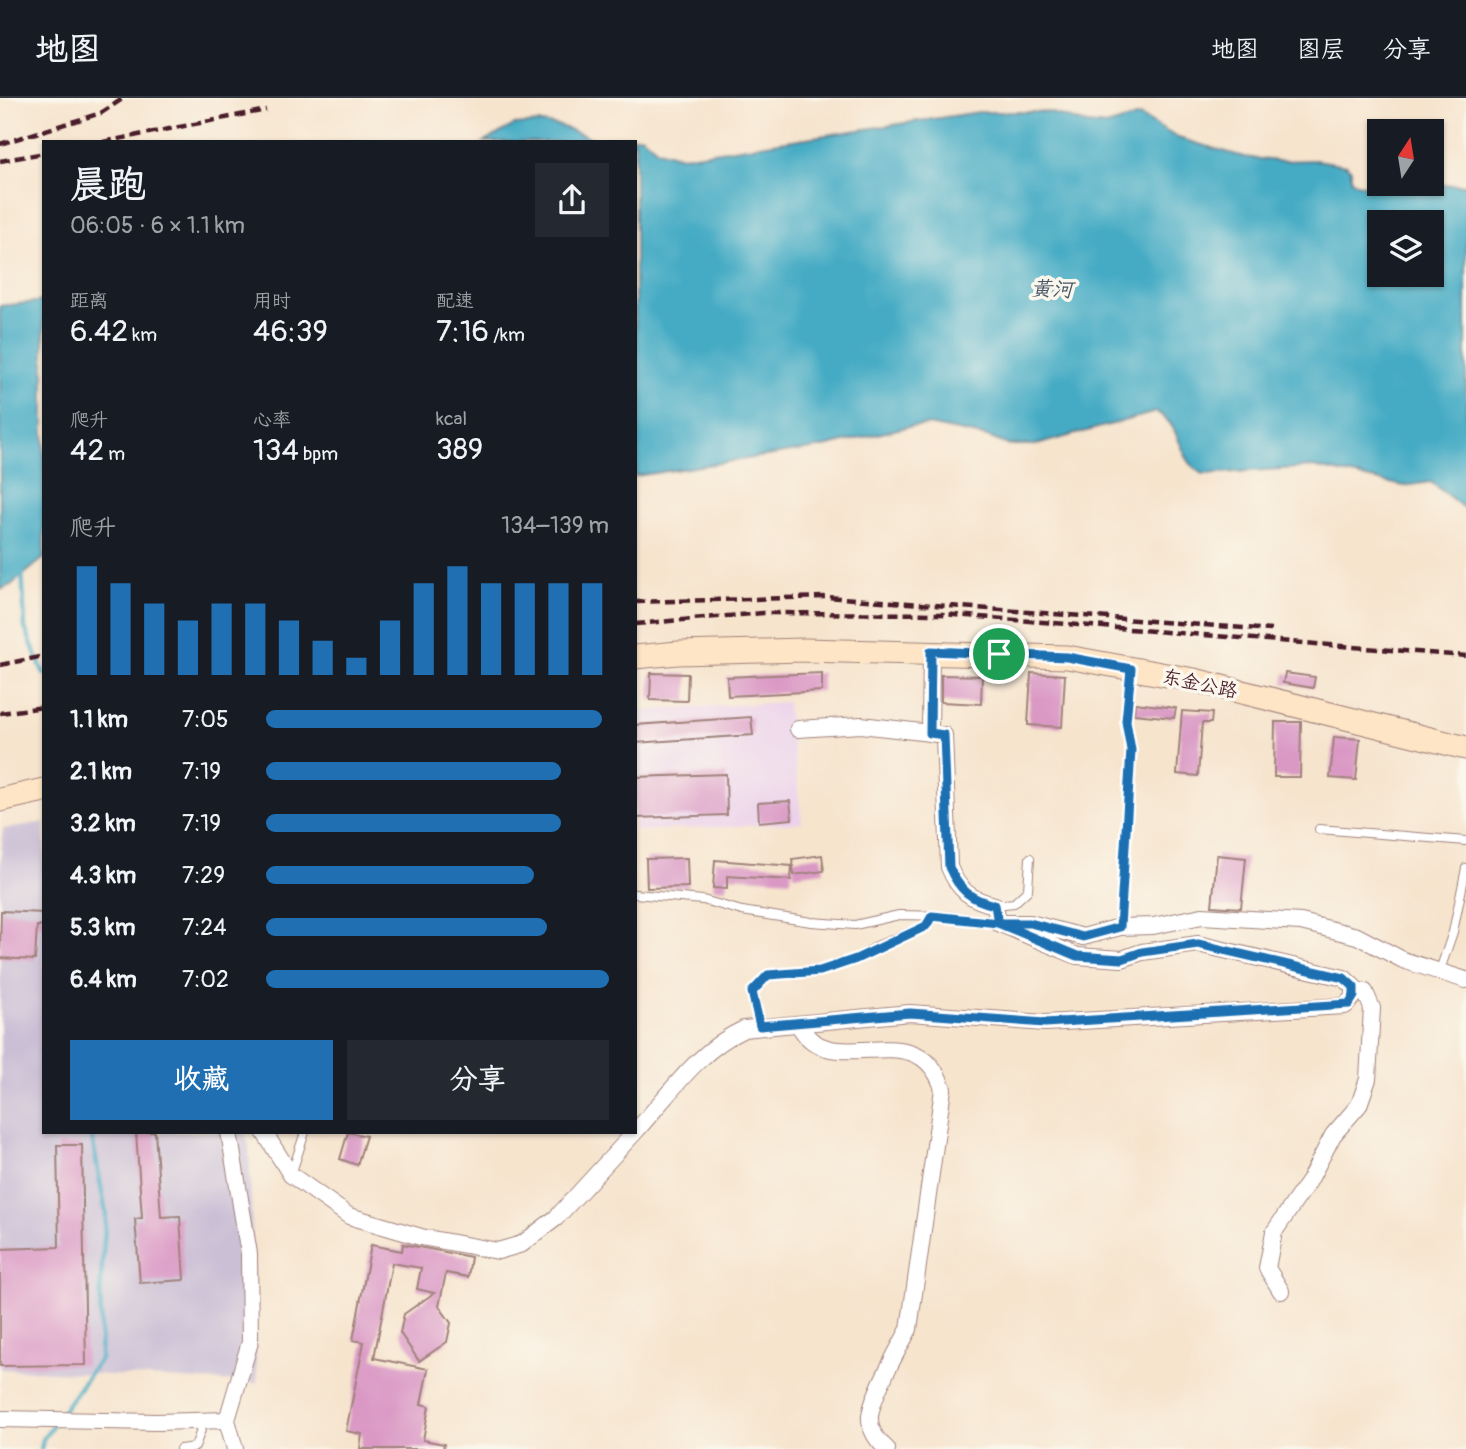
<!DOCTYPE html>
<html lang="zh">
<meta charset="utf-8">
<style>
body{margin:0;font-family:Pangolin,"LXGW WenKai TC",sans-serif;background:#242831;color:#f1f3f6;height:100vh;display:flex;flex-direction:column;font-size:26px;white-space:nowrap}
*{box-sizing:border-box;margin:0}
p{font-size:23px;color:#9ea1a6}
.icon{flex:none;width:38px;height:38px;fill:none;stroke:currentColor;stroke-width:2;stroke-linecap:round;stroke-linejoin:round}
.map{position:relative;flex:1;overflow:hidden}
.sheet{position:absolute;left:42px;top:42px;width:595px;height:994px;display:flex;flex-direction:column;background:#171b24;border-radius:0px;box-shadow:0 2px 5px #0004}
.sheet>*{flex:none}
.needle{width:46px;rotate:12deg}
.fabs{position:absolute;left:1367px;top:21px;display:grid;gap:14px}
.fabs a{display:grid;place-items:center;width:77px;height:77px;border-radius:0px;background:#171b24;box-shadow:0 2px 5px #0004;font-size:35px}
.pin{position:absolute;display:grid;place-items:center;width:60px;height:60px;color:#fff;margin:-30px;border:4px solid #fff;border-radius:50%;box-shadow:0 2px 7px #0007}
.round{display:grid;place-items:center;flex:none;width:74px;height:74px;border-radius:0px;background:#242831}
.overview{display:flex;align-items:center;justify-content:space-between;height:119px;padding:0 28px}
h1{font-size:38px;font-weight:600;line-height:52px}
.figures{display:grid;grid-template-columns:repeat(3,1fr);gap:10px;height:119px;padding:7px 28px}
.figures div{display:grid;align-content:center}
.figures b{font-size:30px;font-weight:600}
.figures small{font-size:19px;font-weight:400}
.figures p{font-size:19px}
.chart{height:196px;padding:14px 28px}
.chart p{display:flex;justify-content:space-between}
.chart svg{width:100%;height:126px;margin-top:7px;stroke:#1f6fb2;stroke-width:6}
.cta{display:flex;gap:14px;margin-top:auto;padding:14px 28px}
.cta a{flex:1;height:80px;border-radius:0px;background:#1f6fb2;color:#fff;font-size:28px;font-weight:600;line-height:80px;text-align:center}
.cta a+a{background:#242831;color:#f1f3f6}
ul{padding:0 28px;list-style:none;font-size:23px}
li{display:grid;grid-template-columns:112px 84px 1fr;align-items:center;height:52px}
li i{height:18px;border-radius:9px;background:#1f6fb2}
header{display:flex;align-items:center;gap:42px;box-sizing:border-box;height:98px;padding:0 35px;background:#171b24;border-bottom:2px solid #363941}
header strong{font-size:33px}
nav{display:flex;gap:38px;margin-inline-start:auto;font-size:24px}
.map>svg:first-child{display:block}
.built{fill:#ebd1eb}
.industrial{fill:#cbbfd5}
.water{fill:#44abc4;stroke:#476578;stroke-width:2;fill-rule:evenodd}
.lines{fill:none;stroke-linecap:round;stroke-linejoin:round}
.stream{stroke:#44abc4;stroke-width:4.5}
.building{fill:#da98c5}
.service-casing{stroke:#a0827c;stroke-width:10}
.minor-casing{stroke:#a0827c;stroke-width:18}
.secondary-casing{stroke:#a0827c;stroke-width:25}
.service{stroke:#fff;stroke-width:8}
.minor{stroke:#fff;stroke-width:16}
.secondary{stroke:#fee5c5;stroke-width:23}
.rail{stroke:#4a1f2b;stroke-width:4.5;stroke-dasharray:10 5;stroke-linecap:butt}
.route-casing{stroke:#fff;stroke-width:14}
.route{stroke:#1f6fb2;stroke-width:9}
.labels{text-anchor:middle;stroke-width:7;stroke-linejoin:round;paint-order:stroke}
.street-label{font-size:19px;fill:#4a1f2b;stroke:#fbf7ec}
.water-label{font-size:21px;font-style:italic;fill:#485768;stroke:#fbf7ec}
</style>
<header>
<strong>地图</strong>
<nav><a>地图</a><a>图层</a><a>分享</a></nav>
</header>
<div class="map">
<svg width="1466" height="1351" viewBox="0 0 1466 1351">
<rect width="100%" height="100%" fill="#fbf7ec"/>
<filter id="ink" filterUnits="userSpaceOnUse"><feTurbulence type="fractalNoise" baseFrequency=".0143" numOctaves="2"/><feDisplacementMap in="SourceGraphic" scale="14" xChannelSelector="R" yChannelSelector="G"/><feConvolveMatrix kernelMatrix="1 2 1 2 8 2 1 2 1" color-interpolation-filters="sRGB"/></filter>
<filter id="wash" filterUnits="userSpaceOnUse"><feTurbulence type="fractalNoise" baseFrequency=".00686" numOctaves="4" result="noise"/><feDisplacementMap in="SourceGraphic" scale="28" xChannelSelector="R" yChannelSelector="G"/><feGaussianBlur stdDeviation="1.57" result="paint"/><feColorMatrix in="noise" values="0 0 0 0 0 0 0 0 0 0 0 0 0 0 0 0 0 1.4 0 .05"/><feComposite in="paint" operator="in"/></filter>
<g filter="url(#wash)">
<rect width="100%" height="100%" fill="#f6e4cd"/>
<path class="built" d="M 787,604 L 802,725 L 635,733 L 635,613 Z"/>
<path class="industrial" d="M 44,724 L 44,1034 L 244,1034 L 249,1046 L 257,1285 L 0,1271 L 0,772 L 3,731 Z"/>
<path class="water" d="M 979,14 L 1049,14 L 1087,26 L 1106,28 L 1140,18 L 1178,40 L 1244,59 L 1277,63 L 1317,62 L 1346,67 L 1351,72 L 1351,82 C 1367,95 1440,84 1466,87 L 1466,412 L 1431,384 L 1404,388 L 1313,369 L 1204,376 C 1177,364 1183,326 1156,314 L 1036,347 L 1008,347 L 988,339 L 928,327 L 906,329 L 824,349 L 635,378 L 635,44 L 484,44 L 514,27 L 542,25 L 560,28 L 602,44 L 641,38 L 658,52 L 678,58 L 694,57 ZM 1379,124 L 1432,124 L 1432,177 L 1379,177 Z
M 44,203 L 44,460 L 11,487 L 0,492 L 0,208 Z"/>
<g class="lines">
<path class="stream" d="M 22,469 L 25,530 L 44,576
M 60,1317 L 100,1261 L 101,1181 L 106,1116 L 91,1034
M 41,1351 L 43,1341 L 53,1327"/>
</g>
<g id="blocks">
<path class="building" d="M 651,575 L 688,576 L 687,603 L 650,602 Z
M 822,575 L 822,593 L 728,598 L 727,579 Z
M 1031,575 L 1065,577 L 1062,629 L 1028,627 Z
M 1285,575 L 1315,579 L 1313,590 L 1283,585 Z
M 941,577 L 982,578 L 981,606 L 941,604 Z
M 1135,605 L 1176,610 L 1174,620 L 1134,616 Z
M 1182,613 L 1212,615 L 1211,625 L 1202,625 L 1198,678 L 1177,676 Z
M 751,619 L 753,637 L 635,645 L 635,627 Z
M 1275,624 L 1301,624 L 1300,679 L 1274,679 Z
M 1334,639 L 1360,641 L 1356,682 L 1330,680 Z
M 726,676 L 727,717 L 635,720 L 635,679 Z
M 790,703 L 792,721 L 759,724 L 758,705 Z
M 822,757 L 824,773 L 794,777 L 792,761 Z
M 1217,757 L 1246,760 L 1241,810 L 1212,808 Z
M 687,760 L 688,789 L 647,790 L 646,761 Z
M 715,762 L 792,768 L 791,782 L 727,778 L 727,791 L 713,790 Z
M 1,813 L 44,815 L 44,828 L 37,828 L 35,862 L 0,860 Z
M 136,1034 L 155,1034 L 161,1119 L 180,1118 L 184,1182 L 140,1185 L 135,1121 L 142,1120 Z
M 348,1034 L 366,1038 L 357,1067 L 340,1061 Z
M 57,1047 L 82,1047 L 86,1267 L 0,1268 L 0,1151 L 59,1149 Z
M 403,1146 L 471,1159 L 468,1179 L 446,1175 L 439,1208 L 451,1225 L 447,1244 L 419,1263 L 400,1235 L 404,1216 L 434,1195 L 417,1191 L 421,1170 L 392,1165 L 374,1260 L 428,1271 L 421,1306 L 429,1308 L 423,1342 L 444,1346 L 443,1351 L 360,1351 L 362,1336 L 346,1333 L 364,1244 L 353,1242 L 371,1147 L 402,1153 Z"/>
</g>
</g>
<g filter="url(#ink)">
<use href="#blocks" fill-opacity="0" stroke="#a0827c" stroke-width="2"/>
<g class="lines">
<g class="service-casing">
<path id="service" d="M 1319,731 L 1466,743
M 635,796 L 703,802 L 742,813 L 811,824 L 855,827 L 899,817 L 947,818 L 998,825
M 995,807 L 1014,805 L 1028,792 L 1030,760
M 1120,829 L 1131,652 L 1126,623 L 1131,574
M 1439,875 L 1453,834 L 1466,770
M 760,928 L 752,894 L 768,877 L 820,873 L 856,861 L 877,848 L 926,828 L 932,818
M 291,1077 L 305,1034
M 180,1351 L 195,1349 L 204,1323"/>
</g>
<g class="minor-casing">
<path id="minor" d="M 931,553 L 930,635 L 944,637 L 949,769 C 958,792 971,802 995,807 L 998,825
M 798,631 L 861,627 L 930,635
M 1004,825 L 1030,825 L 1083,839 L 1120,829 L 1153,828 L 1202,818 L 1301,824 L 1357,838 L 1403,862 L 1466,882
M 799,927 C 830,987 918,911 943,991 L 909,1231 C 898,1252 873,1295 870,1318 C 869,1331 877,1343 887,1351
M 229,1034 L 249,1156 L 250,1244 L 227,1322 L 235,1351
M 264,1034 L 291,1077 L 349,1118 L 421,1139 L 498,1153 L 522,1146 L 556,1120 L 635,1034
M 635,1034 C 669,997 698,952 744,931 L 910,915 L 1045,925 L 1345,908 L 1354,898 L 1354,889 L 1344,880 L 1198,846 L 1142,854 L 1122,861 L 1077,858 L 998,825
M 1281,1193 L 1267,1170 L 1274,1134 L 1309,1083 L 1333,1037 L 1359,1007 L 1368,981 L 1372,910 L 1365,894 L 1355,894
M 0,1321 L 157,1324 L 227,1322"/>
</g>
<g class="secondary-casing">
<path id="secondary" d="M 635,559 L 678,555 L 805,552 L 1067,559 L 1194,582 L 1466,650
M 0,702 L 44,692"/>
</g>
<use href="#service" class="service"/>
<use href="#minor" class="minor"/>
<use href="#secondary" class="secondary"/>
<path class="rail" d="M 103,44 L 266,12
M 0,46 L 101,15 L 124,0
M 0,63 L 44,55
M 635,504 L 827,499 L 1271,532
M 635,526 L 763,515 L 942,516 L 1466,558
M 0,567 L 44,558
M 0,615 L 44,609"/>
</g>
</g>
<g class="lines" filter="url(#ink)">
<g class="route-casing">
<path id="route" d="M 999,556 L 931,553 L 930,635 L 944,637 L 949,769 C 959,792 971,802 995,807 L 998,825 L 932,818 L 926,828 L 856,861 L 820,873 L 768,877 L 752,894 L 760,928 L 910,915 L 1045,925 L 1349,906 L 1354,898 L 1354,889 L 1344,880 L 1198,846 L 1142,854 L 1122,861 L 1077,858 L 998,825 L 1030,825 L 1083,839 L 1120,829 L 1131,652 L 1126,623 L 1131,571 L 1067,559 L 999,556"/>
</g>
<use href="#route" class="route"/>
</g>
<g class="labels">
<g class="street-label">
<text transform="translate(1200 585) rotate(12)" y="7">东金公路</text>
</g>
<g class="water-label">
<text transform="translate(1052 191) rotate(2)" y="7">黄河</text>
</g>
</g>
</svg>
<div class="fabs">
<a><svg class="needle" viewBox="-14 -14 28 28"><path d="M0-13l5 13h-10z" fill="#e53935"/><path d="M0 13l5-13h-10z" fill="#9ea1a6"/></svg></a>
<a><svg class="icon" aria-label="layers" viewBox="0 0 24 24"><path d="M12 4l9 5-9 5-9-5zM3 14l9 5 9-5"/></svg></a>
</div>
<div class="pin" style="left:999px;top:556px;background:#1e9e55"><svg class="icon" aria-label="arrive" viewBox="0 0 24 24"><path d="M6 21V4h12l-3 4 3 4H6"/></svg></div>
<section class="sheet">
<div class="overview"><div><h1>晨跑</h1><p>06:05 · 6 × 1.1 km</p></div><a class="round"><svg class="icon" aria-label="share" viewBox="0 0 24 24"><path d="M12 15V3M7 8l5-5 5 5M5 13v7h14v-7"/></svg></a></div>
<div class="figures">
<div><p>距离</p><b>6.42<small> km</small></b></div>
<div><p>用时</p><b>46:39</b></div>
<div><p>配速</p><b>7:16<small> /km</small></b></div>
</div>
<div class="figures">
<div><p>爬升</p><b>42<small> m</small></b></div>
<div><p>心率</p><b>134<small> bpm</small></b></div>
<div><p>kcal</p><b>389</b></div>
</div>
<div class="chart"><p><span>爬升</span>134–139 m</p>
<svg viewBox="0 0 160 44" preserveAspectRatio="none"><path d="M5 44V6M15 44V12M25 44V19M35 44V25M45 44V19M55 44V19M65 44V25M75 44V32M85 44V38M95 44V25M105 44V12M115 44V6M125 44V12M135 44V12M145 44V12M155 44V12"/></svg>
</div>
<ul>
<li><b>1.1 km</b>7:05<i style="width:98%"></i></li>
<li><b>2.1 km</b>7:19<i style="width:86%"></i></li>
<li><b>3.2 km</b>7:19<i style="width:86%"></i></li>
<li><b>4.3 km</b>7:29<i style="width:78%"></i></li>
<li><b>5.3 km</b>7:24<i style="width:82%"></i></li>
<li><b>6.4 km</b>7:02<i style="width:100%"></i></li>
</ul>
<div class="cta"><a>收藏</a><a>分享</a></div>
</section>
</div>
